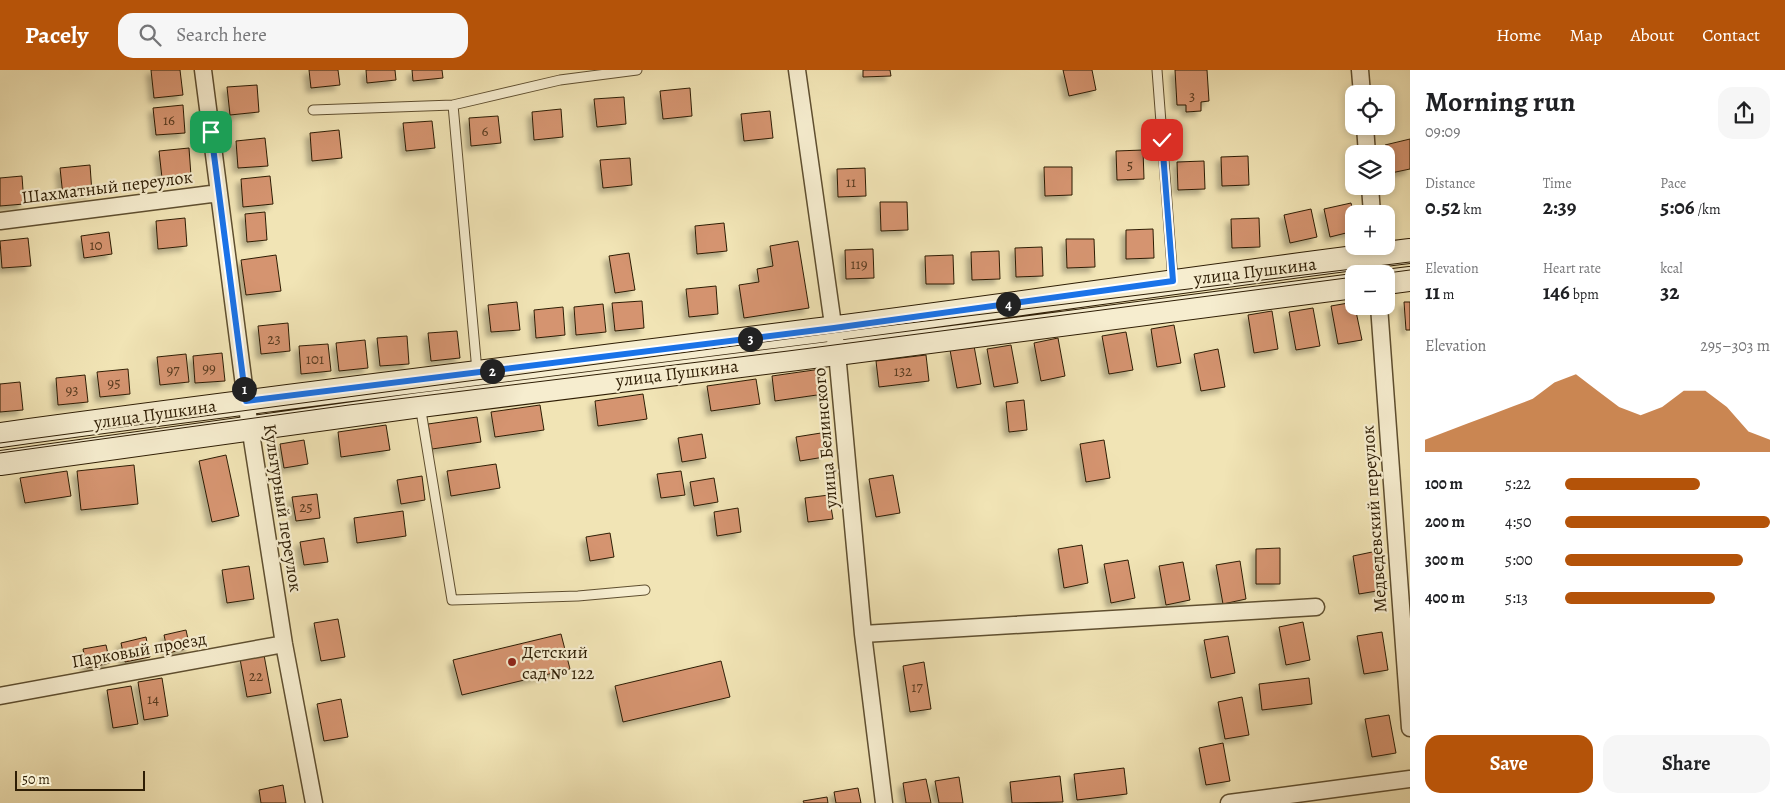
<!DOCTYPE html>
<meta charset="utf-8">
<style>
body{margin:0;font-family:Alegreya,serif;background:#f6f6f6;color:#202124;height:100vh;display:flex;flex-direction:column;font-size:19px;white-space:nowrap}
*{box-sizing:border-box;margin:0}
p{font-size:16px;color:#757577}
.icon{flex:none;width:28px;height:28px;fill:none;stroke:currentColor;stroke-width:2;stroke-linecap:round;stroke-linejoin:round}
.map{position:relative;flex:1;overflow:hidden}
.drawer{display:flex;flex-direction:column;background:#fff;width:375px}
.drawer>*{flex:none}
.buttons{position:absolute;left:1345px;top:15px;display:grid;gap:10px}
.buttons a{display:grid;place-items:center;width:50px;height:50px;border-radius:10px;background:#fff;box-shadow:0 2px 8px #0003;font-size:25px}
.scale{position:absolute;left:15px;bottom:12px;width:130px;box-sizing:border-box;padding-left:5px;border:2px solid #2e1d04;border-top:0;font-size:14px;line-height:18px;white-space:nowrap;color:#2e1d04;-webkit-text-stroke:4px #f6edcf;paint-order:stroke}
.pin{position:absolute;display:grid;place-items:center;width:42px;height:42px;color:#fff;margin:-21px;border-radius:10px;box-shadow:0 2px 8px #0006}
.km{position:absolute;width:25px;height:25px;margin:-12px;border-radius:50%;background:#222;color:#fff;font-size:14px;line-height:25px;text-align:center}
.round{display:grid;place-items:center;flex:none;width:52px;height:52px;border-radius:15px;background:#f6f6f6}
.head{display:flex;align-items:center;justify-content:space-between;height:85px;padding:0 15px}
h1{font-size:28px;font-weight:700;line-height:38px}
.figures{display:grid;grid-template-columns:repeat(3,1fr);gap:8px;height:85px;padding:5px 15px}
.figures div{display:grid;align-content:center}
.figures b{font-size:21px;font-weight:700}
.figures small{font-size:14px;font-weight:400}
.figures p{font-size:14px}
.chart{height:140px;padding:10px 15px}
.chart p{display:flex;justify-content:space-between}
.chart svg{width:100%;height:90px;margin-top:5px;fill:#b45309;opacity:.7}
.action{display:flex;gap:10px;margin-top:auto;padding:10px 15px}
.action a{flex:1;height:58px;border-radius:15px;background:#b45309;color:#fff;font-size:20px;font-weight:700;line-height:58px;text-align:center}
.action a+a{background:#f6f6f6;color:#202124}
ul{padding:0 15px;list-style:none;font-size:16px}
li{display:grid;grid-template-columns:80px 60px 1fr;align-items:center;height:38px}
li i{height:12px;border-radius:6px;background:#b45309}
header{display:flex;align-items:center;gap:30px;box-sizing:border-box;height:70px;padding:0 25px;background:#b45309;color:#fff}
header strong{font-size:24px}
nav{display:flex;gap:28px;margin-inline-start:auto;font-size:18px}
.search{width:350px;height:45px;background:#f6f6f6;display:flex;align-items:center;gap:12px;box-sizing:border-box;padding:0 18px;border-radius:15px;color:#757577;font-size:19px}
main{display:flex;flex:1;min-height:0}
.map>svg:first-child{display:block}
.building{fill:#d5946f;stroke:#2e1d04;filter:url(#shadow)}
.lines{fill:none;stroke-linecap:round;stroke-linejoin:round}
.lane-casing{stroke:#5f4f30;stroke-width:11}
.street-casing{stroke:#5f4f30;stroke-width:19}
.secondary-casing{stroke:#2e1d04;stroke-width:26}
.lane{stroke:#f6edcf;stroke-width:9}
.street{stroke:#f6edcf;stroke-width:16}
.secondary{stroke:#f6edcf;stroke-width:24}
.tram{stroke:#2e1d04;stroke-width:1}
.route-casing{stroke:#fff;stroke-width:10}
.route{stroke:#1a73e8;stroke-width:6}
.poi-dot{fill:#8f2418;stroke:#f6edcf;stroke-width:2}
.labels{text-anchor:middle;stroke-width:4.5;stroke-linejoin:round;paint-order:stroke}
.number-label{font-size:15px;fill:#583b1f}
.street-label{font-size:18px;fill:#2e1d04;stroke:#f6edcf}
.poi-label{font-size:18px;fill:#2e1d04;stroke:#f6edcf;text-anchor:start}
</style>
<header>
<strong>Pacely</strong>
<div class="search"><svg class="icon" aria-label="search" viewBox="0 0 24 24"><circle cx="10" cy="10" r="6"/><path d="M15 15l6 6"/></svg>Search here</div>
<nav><a>Home</a><a>Map</a><a>About</a><a>Contact</a></nav>
</header>
<main>
<div class="map">
<svg width="1410" height="733" viewBox="0 0 1410 733">
<defs>
<filter id="shadow"><feDropShadow dx="-4.5" dy="4.5" stdDeviation="2.5" flood-color="#0004"/></filter>
</defs>
<rect width="100%" height="100%" fill="#f1e4b5"/>
<filter id="stains"><feTurbulence type="fractalNoise" baseFrequency=".004" numOctaves="4"/><feColorMatrix values="0 0 0 0 .2 0 0 0 0 .09 0 0 0 0 .02 0 0 0 .5 -.17"/></filter>
<radialGradient id="worn" r=".72"><stop offset=".6" stop-color="#630" stop-opacity="0"/><stop offset="1" stop-color="#630" stop-opacity=".3"/></radialGradient>
<path class="building" d="M 151,0 L 180,0 L 183,25 L 154,28 Z
M 309,0 L 338,0 L 340,15 L 311,18 Z
M 366,0 L 395,0 L 396,10 L 367,13 Z
M 412,0 L 442,0 L 443,8 L 413,11 Z
M 863,0 L 890,0 L 891,6 L 863,7 Z
M 1063,0 L 1092,0 L 1096,20 L 1069,26 Z
M 1175,0 L 1207,0 L 1209,31 L 1201,32 L 1201,41 L 1186,42 L 1186,35 L 1177,35 Z
M 257,15 L 259,42 L 230,45 L 227,17 Z
M 690,18 L 692,46 L 663,49 L 660,21 Z
M 624,27 L 626,54 L 597,57 L 594,29 Z
M 183,35 L 185,63 L 156,65 L 153,38 Z
M 561,39 L 563,67 L 534,70 L 532,42 Z
M 770,41 L 773,68 L 744,71 L 741,44 Z
M 498,46 L 501,73 L 471,76 L 469,48 Z
M 432,51 L 435,78 L 406,81 L 403,53 Z
M 339,60 L 342,88 L 312,91 L 310,63 Z
M 265,68 L 268,96 L 238,98 L 236,71 Z
M 1410,69 L 1410,99 L 1391,103 L 1385,75 Z
M 189,78 L 191,106 L 162,108 L 159,81 Z
M 1143,80 L 1144,109 L 1117,110 L 1116,81 Z
M 1248,86 L 1249,115 L 1222,116 L 1221,87 Z
M 630,88 L 632,115 L 603,118 L 600,90 Z
M 1204,91 L 1205,119 L 1178,120 L 1177,92 Z
M 90,95 L 92,123 L 63,126 L 60,98 Z
M 1044,97 L 1072,97 L 1072,125 L 1045,126 Z
M 865,98 L 866,126 L 838,127 L 837,99 Z
M 22,106 L 24,134 L 0,136 L 0,108 Z
M 270,106 L 273,134 L 243,137 L 241,109 Z
M 880,132 L 907,132 L 908,160 L 881,161 Z
M 1351,133 L 1354,146 L 1354,161 L 1330,167 L 1324,139 Z
M 1311,139 L 1317,167 L 1290,173 L 1284,145 Z
M 265,142 L 267,170 L 247,172 L 245,144 Z
M 185,148 L 187,176 L 158,179 L 156,151 Z
M 1259,148 L 1260,177 L 1232,178 L 1231,149 Z
M 724,153 L 727,181 L 697,184 L 695,156 Z
M 1153,159 L 1154,188 L 1126,189 L 1126,160 Z
M 109,162 L 112,184 L 84,188 L 81,166 Z
M 28,168 L 31,196 L 2,198 L 0,171 Z
M 1066,169 L 1094,169 L 1095,197 L 1067,198 Z
M 798,171 L 809,238 L 744,248 L 739,215 L 759,212 L 757,199 L 773,196 L 770,176 Z
M 1042,177 L 1043,206 L 1016,207 L 1015,178 Z
M 873,179 L 874,208 L 846,209 L 845,180 Z
M 999,181 L 1000,209 L 972,210 L 971,182 Z
M 629,183 L 635,220 L 615,223 L 609,186 Z
M 276,185 L 281,221 L 246,225 L 241,190 Z
M 953,185 L 954,214 L 926,214 L 925,186 Z
M 716,216 L 718,244 L 689,247 L 686,219 Z
M 642,231 L 644,258 L 615,261 L 612,233 Z
M 517,232 L 520,260 L 491,262 L 488,235 Z
M 1354,232 L 1362,270 L 1338,274 L 1331,236 Z
M 1404,232 L 1410,232 L 1410,260 L 1406,260 Z
M 603,234 L 606,262 L 576,265 L 574,237 Z
M 563,237 L 565,265 L 536,268 L 534,240 Z
M 1313,238 L 1320,276 L 1296,280 L 1289,242 Z
M 1272,241 L 1278,279 L 1254,283 L 1248,245 Z
M 288,253 L 290,281 L 261,284 L 258,256 Z
M 1174,255 L 1181,293 L 1157,297 L 1151,259 Z
M 457,261 L 460,288 L 431,291 L 428,263 Z
M 1126,262 L 1133,300 L 1109,304 L 1102,266 Z
M 407,266 L 409,294 L 380,296 L 377,268 Z
M 1058,268 L 1065,306 L 1041,311 L 1034,273 Z
M 365,270 L 368,298 L 339,301 L 336,273 Z
M 328,274 L 331,301 L 301,304 L 299,276 Z
M 1011,275 L 1018,313 L 994,317 L 987,279 Z
M 974,276 L 981,314 L 957,318 L 950,280 Z
M 1218,279 L 1225,317 L 1201,321 L 1194,284 Z
M 222,283 L 225,311 L 195,313 L 193,286 Z
M 186,284 L 189,312 L 160,315 L 157,287 Z
M 926,285 L 929,311 L 879,317 L 876,291 Z
M 128,299 L 130,324 L 100,327 L 97,302 Z
M 821,299 L 824,324 L 775,331 L 772,306 Z
M 85,305 L 88,332 L 58,335 L 56,308 Z
M 756,309 L 760,334 L 711,341 L 707,316 Z
M 20,312 L 23,340 L 0,342 L 0,314 Z
M 643,324 L 647,349 L 598,356 L 595,331 Z
M 1024,330 L 1027,360 L 1009,362 L 1006,332 Z
M 540,335 L 544,360 L 495,367 L 491,342 Z
M 477,347 L 481,372 L 432,379 L 428,354 Z
M 386,355 L 390,380 L 341,387 L 338,362 Z
M 821,363 L 824,387 L 800,391 L 796,367 Z
M 702,364 L 706,388 L 682,392 L 678,368 Z
M 304,370 L 308,394 L 284,398 L 280,374 Z
M 1104,370 L 1110,408 L 1086,412 L 1080,374 Z
M 226,385 L 239,446 L 212,452 L 199,391 Z
M 496,394 L 500,418 L 451,426 L 447,401 Z
M 134,395 L 138,434 L 81,440 L 77,401 Z
M 67,401 L 71,426 L 25,433 L 20,408 Z
M 681,401 L 685,425 L 661,428 L 657,404 Z
M 893,405 L 900,443 L 876,447 L 869,409 Z
M 422,406 L 425,430 L 401,434 L 397,410 Z
M 714,408 L 718,432 L 694,436 L 690,412 Z
M 317,424 L 320,448 L 296,451 L 292,427 Z
M 829,425 L 833,449 L 808,452 L 805,428 Z
M 738,438 L 741,462 L 717,466 L 714,442 Z
M 403,441 L 406,466 L 357,473 L 354,448 Z
M 610,463 L 614,487 L 590,491 L 586,467 Z
M 324,468 L 328,492 L 304,495 L 300,472 Z
M 1082,475 L 1088,513 L 1064,518 L 1058,479 Z
M 1280,478 L 1280,514 L 1256,514 L 1256,479 Z
M 1377,481 L 1383,520 L 1359,524 L 1353,486 Z
M 1128,490 L 1135,528 L 1111,533 L 1104,494 Z
M 1240,491 L 1246,529 L 1223,534 L 1216,495 Z
M 1183,492 L 1190,530 L 1166,535 L 1159,496 Z
M 249,496 L 254,529 L 227,533 L 222,500 Z
M 338,549 L 345,587 L 321,591 L 314,553 Z
M 1303,552 L 1310,590 L 1286,595 L 1279,557 Z
M 186,560 L 190,578 L 168,583 L 164,565 Z
M 1382,562 L 1388,600 L 1364,604 L 1357,566 Z
M 561,564 L 570,599 L 462,625 L 453,590 Z
M 1228,566 L 1235,603 L 1211,608 L 1204,570 Z
M 146,567 L 150,587 L 125,592 L 121,573 Z
M 106,575 L 110,593 L 87,598 L 83,579 Z
M 264,585 L 271,623 L 247,627 L 240,589 Z
M 721,591 L 730,627 L 623,652 L 615,616 Z
M 924,592 L 931,639 L 910,642 L 903,596 Z
M 162,608 L 168,646 L 144,650 L 138,612 Z
M 1309,608 L 1312,634 L 1262,640 L 1259,614 Z
M 131,616 L 138,654 L 113,658 L 107,620 Z
M 1242,627 L 1249,665 L 1225,669 L 1218,632 Z
M 341,629 L 348,667 L 324,671 L 317,634 Z
M 1389,645 L 1396,683 L 1372,687 L 1365,649 Z
M 1223,673 L 1230,711 L 1206,715 L 1199,678 Z
M 1124,698 L 1127,724 L 1077,730 L 1074,704 Z
M 1060,706 L 1063,732 L 1012,733 L 1010,712 Z
M 959,707 L 963,733 L 939,733 L 935,711 Z
M 926,709 L 931,733 L 906,733 L 903,713 Z
M 283,715 L 286,733 L 261,733 L 259,720 Z
M 858,718 L 861,733 L 836,733 L 834,722 Z
M 827,727 L 828,733 L 804,733 L 803,731 Z"/>
<g class="lines">
<g class="lane-casing">
<path id="lane" d="M 1157,0 L 1173,211
M 453,35 L 477,301
M 313,40 L 453,35 L 560,10 L 637,0
M 420,335 L 452,530 L 578,526 L 645,520"/>
</g>
<g class="street-casing">
<path id="street" d="M 203,0 L 246,331 L 284,574 L 314,733
M 797,0 L 837,283 L 863,564 L 884,733
M 1360,0 L 1362,24
M 1365,56 L 1367,84
M 1370,116 L 1372,144
M 0,151 L 219,123
M 1375,176 L 1377,204
M 1379,236 L 1410,658
M 863,564 L 1316,537
M 0,626 L 284,574
M 1229,733 L 1410,709"/>
</g>
<g class="secondary-casing">
<path id="secondary" d="M 1386,212 L 1410,209
M 0,365 C 276,327 553,294 829,259 C 1023,234 1216,205 1410,181
M 0,393 L 420,335 L 837,283 L 1354,216"/>
</g>
<use href="#lane" class="lane"/>
<use href="#street" class="street"/>
<use href="#secondary" class="secondary"/>
<path class="tram" d="M 1380,204 L 1410,200
M 0,373 L 877,257 L 1410,192
M 0,383 L 349,335 L 788,281 L 1354,207"/>
</g>
<g class="lines">
<g class="route-casing">
<path id="route" d="M 211,62 L 246,331 L 834,258 L 1173,211 L 1162,70"/>
</g>
<use href="#route" class="route"/>
</g>
<circle class="poi-dot" cx="512" cy="592" r="5"/>
<g class="labels">
<g class="number-label">
<text x="1192" y="31">3</text>
<text x="169" y="55">16</text>
<text x="485" y="66">6</text>
<text x="1130" y="100">5</text>
<text x="851" y="117">11</text>
<text x="96" y="180">10</text>
<text x="859" y="199">119</text>
<text x="274" y="274">23</text>
<text x="315" y="294">101</text>
<text x="209" y="303">99</text>
<text x="173" y="305">97</text>
<text x="903" y="306">132</text>
<text x="114" y="318">95</text>
<text x="72" y="325">93</text>
<text x="306" y="442">25</text>
<text x="256" y="611">22</text>
<text x="917" y="622">17</text>
<text x="153" y="634">14</text>
</g>
<g class="street-label">
<text transform="translate(107 117) rotate(-7)" y="6">Шахматный переулок</text>
<text transform="translate(1255 201) rotate(-7)" y="6">улица Пушкина</text>
<text transform="translate(677 303) rotate(-7)" y="6">улица Пушкина</text>
<text transform="translate(155 344) rotate(-8)" y="6">улица Пушкина</text>
<text transform="translate(825 368) rotate(-95)" y="6">улица Белинского</text>
<text transform="translate(283 438) rotate(81)" y="6">Культурный переулок</text>
<text transform="translate(1374 449) rotate(-94)" y="6">Медведевский переулок</text>
<text transform="translate(139 580) rotate(-10)" y="6">Парковый проезд</text>
</g>
<g class="poi-label">
<text x="522" y="588">Детский<tspan x="522" dy="21">сад № 122</tspan></text>
</g>
</g>
<rect width="100%" height="100%" filter="url(#stains)"/>
<rect width="100%" height="100%" fill="url(#worn)"/>
</svg>
<div class="buttons">
<a><svg class="icon" aria-label="locate" viewBox="0 0 24 24"><circle cx="12" cy="12" r="6"/><path d="M12 2v4M12 18v4M2 12h4M18 12h4"/></svg></a>
<a><svg class="icon" aria-label="layers" viewBox="0 0 24 24"><path d="M12 4l9 5-9 5-9-5zM3 14l9 5 9-5"/></svg></a>
<a>+</a>
<a>−</a>
</div>
<div class="scale">50 m</div>
<div class="pin" style="left:211px;top:62px;background:#1e9e55"><svg class="icon" aria-label="arrive" viewBox="0 0 24 24"><path d="M6 21V4h12l-3 4 3 4H6"/></svg></div>
<div class="pin" style="left:1162px;top:70px;background:#d93025"><svg class="icon" aria-label="check" viewBox="0 0 24 24"><path d="M5 12l5 5 9-10"/></svg></div>
<b class="km" style="left:244px;top:319px">1</b>
<b class="km" style="left:492px;top:301px">2</b>
<b class="km" style="left:750px;top:269px">3</b>
<b class="km" style="left:1008px;top:234px">4</b>
</div>
<section class="drawer">
<div class="head"><div><h1>Morning run</h1><p>09:09</p></div><a class="round"><svg class="icon" aria-label="share" viewBox="0 0 24 24"><path d="M12 15V3M7 8l5-5 5 5M5 13v7h14v-7"/></svg></a></div>
<div class="figures">
<div><p>Distance</p><b>0.52<small> km</small></b></div>
<div><p>Time</p><b>2:39</b></div>
<div><p>Pace</p><b>5:06<small> /km</small></b></div>
</div>
<div class="figures">
<div><p>Elevation</p><b>11<small> m</small></b></div>
<div><p>Heart rate</p><b>146<small> bpm</small></b></div>
<div><p>kcal</p><b>32</b></div>
</div>
<div class="chart"><p><span>Elevation</span>295–303 m</p>
<svg viewBox="0 0 160 44" preserveAspectRatio="none"><path d="M0 44V38L10 34L20 30L30 26L40 22L50 18L60 10L70 6L80 14L90 22L100 26L110 22L120 14L130 14L140 22L150 34L160 38V44z"/></svg>
</div>
<ul>
<li><b>100 m</b>5:22<i style="width:66%"></i></li>
<li><b>200 m</b>4:50<i style="width:100%"></i></li>
<li><b>300 m</b>5:00<i style="width:87%"></i></li>
<li><b>400 m</b>5:13<i style="width:73%"></i></li>
</ul>
<div class="action"><a>Save</a><a>Share</a></div>
</section>
</main>
